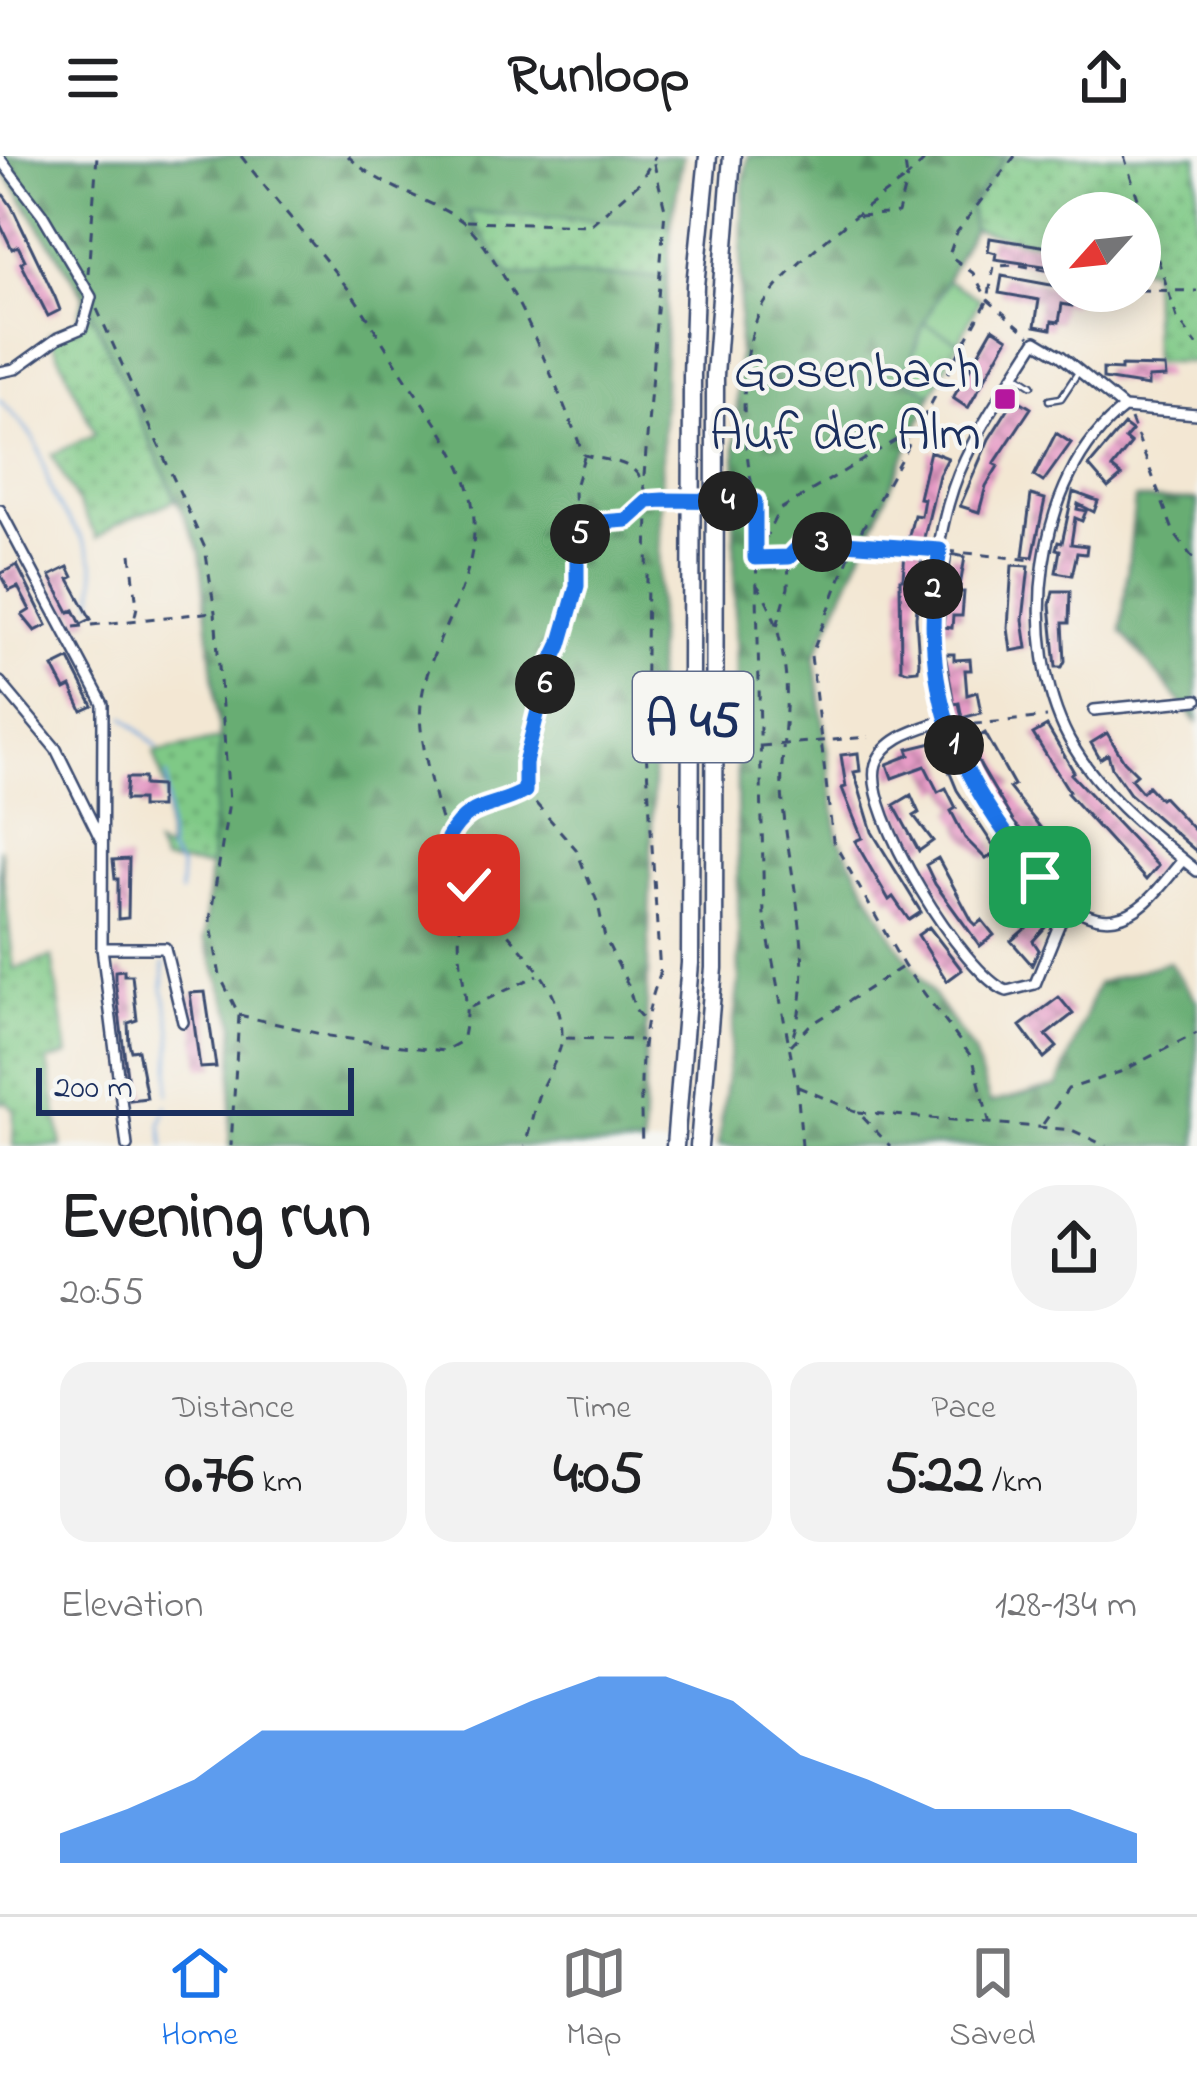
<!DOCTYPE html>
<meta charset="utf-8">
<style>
body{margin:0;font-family:"Indie Flower",sans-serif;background:#f2f2f2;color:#202124;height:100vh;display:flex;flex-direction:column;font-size:45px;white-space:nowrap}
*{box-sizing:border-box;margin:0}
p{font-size:39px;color:#757577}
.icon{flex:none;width:66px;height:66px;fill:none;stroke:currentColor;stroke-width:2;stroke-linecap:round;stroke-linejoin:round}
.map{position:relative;height:990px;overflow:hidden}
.details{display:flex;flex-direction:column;background:#fff;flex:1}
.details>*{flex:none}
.needle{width:78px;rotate:243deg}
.tools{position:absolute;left:1041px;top:36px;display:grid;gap:24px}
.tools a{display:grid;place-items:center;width:120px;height:120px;border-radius:50%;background:#fff;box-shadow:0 6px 30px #0003;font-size:60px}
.scale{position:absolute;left:36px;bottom:30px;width:318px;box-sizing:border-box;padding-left:12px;border:6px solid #1b2f5e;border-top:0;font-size:33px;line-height:42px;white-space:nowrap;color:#1b2f5e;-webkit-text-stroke:9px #f6f6f2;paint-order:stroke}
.pin{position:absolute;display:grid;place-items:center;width:102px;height:102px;color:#fff;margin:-51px;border-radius:24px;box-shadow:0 6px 18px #0006}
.km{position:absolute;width:60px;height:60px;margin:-30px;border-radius:50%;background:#222;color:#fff;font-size:33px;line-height:60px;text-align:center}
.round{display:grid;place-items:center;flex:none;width:126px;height:126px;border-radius:48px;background:#f2f2f2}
.overview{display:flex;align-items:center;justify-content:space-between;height:204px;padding:0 60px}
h1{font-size:66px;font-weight:700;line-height:90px}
.metrics{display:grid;grid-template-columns:repeat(3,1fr);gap:18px;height:204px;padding:12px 60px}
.metrics div{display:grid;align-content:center;border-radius:30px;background:#f2f2f2;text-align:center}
.metrics b{font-size:60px;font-weight:700}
.metrics small{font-size:33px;font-weight:400}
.metrics p{font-size:33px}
.chart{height:336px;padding:24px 60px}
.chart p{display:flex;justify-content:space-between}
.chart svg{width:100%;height:216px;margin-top:12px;fill:#1a73e8;opacity:.7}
header{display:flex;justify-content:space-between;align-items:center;height:156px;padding:0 60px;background:#fff;font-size:54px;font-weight:700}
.tab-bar{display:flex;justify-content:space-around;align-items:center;height:168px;border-top:3px solid #e0e0e0;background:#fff;font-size:33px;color:#757577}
.tab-bar a{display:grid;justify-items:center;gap:6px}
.tab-bar .selected{color:#1a73e8}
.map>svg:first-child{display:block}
.grass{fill:url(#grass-dots);stroke:#4d7c72;stroke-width:3}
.forest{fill:url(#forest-firs);stroke:#416e68;stroke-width:3}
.park{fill:url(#park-tufts);stroke:#4d7c72;stroke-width:3}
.garden{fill:#7fc986;stroke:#4d7c72;stroke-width:3}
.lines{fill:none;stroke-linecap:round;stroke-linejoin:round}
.stream{stroke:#70a4dc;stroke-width:3}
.building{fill:url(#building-cross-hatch)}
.service-casing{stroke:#3b4b70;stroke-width:9}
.minor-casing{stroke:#3b4b70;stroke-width:14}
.motorway-casing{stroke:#3b4b70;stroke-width:21}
.path{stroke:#3b4b70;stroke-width:3;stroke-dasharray:9 9;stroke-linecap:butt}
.service{stroke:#fff;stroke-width:4.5}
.minor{stroke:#fff;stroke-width:9}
.motorway{stroke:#fff;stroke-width:16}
.path-bridge{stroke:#3b4b70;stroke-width:3;stroke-dasharray:9 9;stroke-linecap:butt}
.route-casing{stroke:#fff;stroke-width:24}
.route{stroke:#1a73e8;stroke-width:15}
.poi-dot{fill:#b5179e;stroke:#f6f6f2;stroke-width:4.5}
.labels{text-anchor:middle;stroke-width:9;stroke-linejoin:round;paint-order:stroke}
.shield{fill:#f6f6f2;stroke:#5d6b8a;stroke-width:3}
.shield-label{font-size:51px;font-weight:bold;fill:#1b2f5e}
.poi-label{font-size:54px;fill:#1b2f5e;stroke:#f6f6f2;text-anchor:end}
</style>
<header><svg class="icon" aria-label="menu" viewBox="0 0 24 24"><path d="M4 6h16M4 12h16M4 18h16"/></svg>Runloop<svg class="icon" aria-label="share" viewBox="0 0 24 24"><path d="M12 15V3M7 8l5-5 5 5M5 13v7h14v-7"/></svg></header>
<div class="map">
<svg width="1197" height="990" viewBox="0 0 1197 990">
<defs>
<pattern id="grass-dots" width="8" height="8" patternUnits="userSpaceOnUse" patternTransform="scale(3)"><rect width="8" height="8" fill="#7fc986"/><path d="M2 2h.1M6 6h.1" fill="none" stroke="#67a471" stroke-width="1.8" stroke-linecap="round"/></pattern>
<pattern id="forest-firs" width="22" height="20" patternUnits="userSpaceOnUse" patternTransform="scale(3)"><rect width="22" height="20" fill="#67ad73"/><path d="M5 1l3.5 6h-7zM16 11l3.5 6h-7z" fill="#548d62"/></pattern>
<pattern id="park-tufts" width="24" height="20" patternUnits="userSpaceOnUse" patternTransform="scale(3)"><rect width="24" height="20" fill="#7fc986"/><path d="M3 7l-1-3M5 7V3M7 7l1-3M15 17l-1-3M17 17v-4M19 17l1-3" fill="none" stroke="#67a471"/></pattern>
<pattern id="building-cross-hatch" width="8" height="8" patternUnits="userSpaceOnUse" patternTransform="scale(3)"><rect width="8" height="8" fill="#e69cc6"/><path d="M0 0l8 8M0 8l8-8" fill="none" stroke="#ba80a4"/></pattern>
</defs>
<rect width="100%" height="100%" fill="#f6f6f2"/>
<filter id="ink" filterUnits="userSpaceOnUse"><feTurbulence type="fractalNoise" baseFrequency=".00833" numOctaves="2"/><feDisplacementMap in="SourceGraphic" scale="24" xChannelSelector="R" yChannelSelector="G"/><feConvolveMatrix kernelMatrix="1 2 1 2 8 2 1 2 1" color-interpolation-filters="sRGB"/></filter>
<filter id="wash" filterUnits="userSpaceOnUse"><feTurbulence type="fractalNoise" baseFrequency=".004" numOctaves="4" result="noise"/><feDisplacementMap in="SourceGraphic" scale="48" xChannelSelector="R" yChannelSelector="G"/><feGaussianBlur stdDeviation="2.7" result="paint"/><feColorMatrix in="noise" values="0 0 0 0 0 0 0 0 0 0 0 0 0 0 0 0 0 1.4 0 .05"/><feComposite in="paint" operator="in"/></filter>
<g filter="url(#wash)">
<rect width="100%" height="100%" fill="#f3e7d3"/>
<path class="grass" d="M 1006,0 L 1197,0 L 1197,206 L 1153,206 L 1151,114 L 1140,111 L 1140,57 L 1062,57 L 1062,93 L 973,73 L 970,51 Z
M 466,55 L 671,69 L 667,121 L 509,119 Z
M 84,140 L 176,344 L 116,368 L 97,382 L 52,299 L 95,278 L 49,178 L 77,167 Z
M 220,583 L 213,711 L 163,706 L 156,690 L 167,695 L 167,637 L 154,596 Z
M 0,692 L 14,813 L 52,801 L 68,899 L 48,905 L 62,990 L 13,990 L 14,954 L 6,946 L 0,947 Z"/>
<path class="forest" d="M 0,0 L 683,0 L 671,69 L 467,56 L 509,119 L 667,121 L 643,990 L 229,990 L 235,866 L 204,783 L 220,583 L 200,395 L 84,140 L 0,9 Z
M 748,0 L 1006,0 L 970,51 L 973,73 L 924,167 L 905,222 L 932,238 L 815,501 L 838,681 L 894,783 L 974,897 L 990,947 L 1058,930 L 1098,827 L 1169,806 L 1197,845 L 1197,990 L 718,990 L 739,826 L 734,358 L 743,29 Z
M 1135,343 L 1197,344 L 1197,566 L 1121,475 Z"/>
<path class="park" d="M 924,167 L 959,186 L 932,238 L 905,222 Z"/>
<path class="garden" d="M 947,124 L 980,143 L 959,186 L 924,167 Z"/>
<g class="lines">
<path class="stream" d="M 0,244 C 12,258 29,272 37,289 C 45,308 48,335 60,352 C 86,389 100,398 93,447
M 125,561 L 157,591
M 167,619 L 169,697 L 180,711 L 181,737
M 164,808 L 163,832 L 172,873 L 169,938
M 164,990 L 161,968 L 167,949"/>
</g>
<g id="blocks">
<path class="building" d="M 0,34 L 12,51 L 55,141 L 60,154 L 48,160 L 21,107 L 25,104 L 18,90 L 12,93 L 0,68 Z
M 990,82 L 1054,92 L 1051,111 L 995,103 L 996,97 L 988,95 Z
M 1002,120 L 1062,131 L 1062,135 L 1107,139 L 1105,147 L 1073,141 L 1072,150 L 1062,148 L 1059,166 L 1052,165 L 1051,173 L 1035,170 L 1039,144 L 999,137 Z
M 993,172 L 1008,182 L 968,252 L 953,242 Z
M 1121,210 L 1165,211 L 1166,221 L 1148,222 L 1148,230 L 1103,223 L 1103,213 L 1121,214 Z
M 1015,242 L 1031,252 L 994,308 L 998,310 L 986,330 L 979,356 L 960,350 L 989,283 Z
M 1124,269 L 1132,275 L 1125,283 L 1131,288 L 1112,312 L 1122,320 L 1108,332 L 1089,310 Z
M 1056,277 L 1071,287 L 1043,326 L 1034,320 Z
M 930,295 L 948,302 L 939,319 L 923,386 L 916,461 L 919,506 L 918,514 L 908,515 L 901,513 L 900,423 L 903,423 L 905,395 L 914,359 L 921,360 L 924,343 L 919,342 Z
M 1073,336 L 1098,345 L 1094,356 L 1078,348 L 1077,353 L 1086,355 L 1082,365 L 1075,362 L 1071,388 L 1087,390 L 1086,398 L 1077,397 L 1072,419 L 1056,416 L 1060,394 L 1056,393 L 1058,386 L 1062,387 Z
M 1031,339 L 1045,343 L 1033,401 L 1023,400 Z
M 951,398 L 965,401 L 959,436 L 964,436 L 962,460 L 953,460 L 952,472 L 943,471 Z
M 17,409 L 47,469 L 35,475 L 22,459 L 30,454 L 18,431 L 9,435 L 0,418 Z
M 1012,409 L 1029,410 L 1023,464 L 1027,492 L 1011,495 L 1008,472 Z
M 68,411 L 73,421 L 69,423 L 91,463 L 81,468 L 74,454 L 69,456 L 50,420 Z
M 1053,435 L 1070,435 L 1069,467 L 1063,467 L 1065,505 L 1062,511 L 1056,511 L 1050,449 Z
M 945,498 L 954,498 L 954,504 L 970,503 L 971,514 L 965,514 L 967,539 L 977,536 L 981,557 L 962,562 L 959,547 L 954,548 Z
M 69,503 L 93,550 L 82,555 L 71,531 L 65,534 L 53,511 Z
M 1047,570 L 1074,616 L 1071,618 L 1158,710 L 1146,724 L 1067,637 L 1069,635 L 1033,578 Z
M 985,577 L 1014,629 L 1009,632 L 1059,695 L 1050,702 L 1014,667 L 981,611 L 970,586 Z
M 1107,577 L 1124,605 L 1137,618 L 1131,623 L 1142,636 L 1148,630 L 1160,643 L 1163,641 L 1197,677 L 1197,696 L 1130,638 L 1112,612 L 1108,598 L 1100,603 L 1091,587 Z
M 937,586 L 957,634 L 993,689 L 995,697 L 986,703 L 965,682 L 951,655 L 956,652 L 946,632 L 938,636 L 925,610 L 892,622 L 887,608 L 910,599 L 908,593 Z
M 858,597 L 860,615 L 854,616 L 872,676 L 921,756 L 909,764 L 893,741 L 889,744 L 855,685 L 862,682 L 842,632 L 846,631 L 841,599 Z
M 127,622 L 144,622 L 144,629 L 160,630 L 160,651 L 141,651 L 141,644 L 125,644 Z
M 911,639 L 919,657 L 914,660 L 933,685 L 919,695 L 894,649 Z
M 938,702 L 972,765 L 976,769 L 982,764 L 994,779 L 980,790 L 935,728 L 926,709 Z
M 129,703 L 128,762 L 118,763 L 118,723 L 115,723 L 113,704 Z
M 1033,734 L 1042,743 L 1036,749 L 1050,766 L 1033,785 L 1039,794 L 1032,809 L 1011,785 L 1034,765 L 1018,749 Z
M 929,771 L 962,814 L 947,825 L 918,779 Z
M 124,814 L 124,819 L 132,819 L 137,864 L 128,867 L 129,888 L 131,895 L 138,894 L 147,942 L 130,944 L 115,824 L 115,815 Z
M 205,836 L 216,911 L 200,912 L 190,837 Z
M 1059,841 L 1073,858 L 1046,879 L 1057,891 L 1044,902 L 1020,870 Z"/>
</g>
</g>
<g filter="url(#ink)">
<use href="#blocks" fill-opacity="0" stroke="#3b4b70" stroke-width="3"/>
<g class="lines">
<g class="service-casing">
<path id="service" d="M 1015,218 L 1032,229
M 1049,244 L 1061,242 L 1079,215"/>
</g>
<g class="minor-casing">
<path id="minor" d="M 0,3 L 42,58 L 91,141 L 82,172 L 58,182 L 15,213 L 0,216
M 1124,252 L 1061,200 L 1036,185 C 1012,224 984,262 965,303 C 946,342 937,393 933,436 C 930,479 933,522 944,563 C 960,618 1047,774 1115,762 C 1145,757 1164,725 1183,704
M 1197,258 L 1124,252 C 1034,321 1018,487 1069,583 C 1098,637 1150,677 1197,715
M 0,354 L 103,548 L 102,792 L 127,990
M 0,526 L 56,593 L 100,682
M 1094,554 L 1197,544
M 945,564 C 920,573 886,580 876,608 C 861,654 965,820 1007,835 L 1035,828 L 1068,747
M 102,792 L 165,792 L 183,866"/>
</g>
<g class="motorway-casing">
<path id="motorway" d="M 675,990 L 690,807 L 692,219 L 695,130 L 708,0
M 699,990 L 714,812 L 715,219 L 732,0"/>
</g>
<path class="path" d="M 241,0 C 276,46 314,88 349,134 C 370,163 388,196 408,226 C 430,258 455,290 467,327 C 500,426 407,493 422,580 C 430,630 443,683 468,727 C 496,776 562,817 562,879 C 562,899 546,920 539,938 C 533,955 530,972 525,990
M 348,0 C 380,32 422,39 459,63 C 503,91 563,247 584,299 C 621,308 640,303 648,345 L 645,578 L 660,818 C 638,875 640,930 642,990
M 1015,0 L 957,76 L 949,99 L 973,117 L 988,144 L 1030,180
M 1124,0 L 1177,162 L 1197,189
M 859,60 L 898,57 L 907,22 L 929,0
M 466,65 L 590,69 L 640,26 L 655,0
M 88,118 L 97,0
M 1140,134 L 1197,135
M 97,153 L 205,392 L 215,456 L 229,646 L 210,764 L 220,820 L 239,859 L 231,990
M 1131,263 L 1174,377 L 1197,408
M 584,301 L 574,334 L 577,431 L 560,489 L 548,515 L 525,607 L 525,635 L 576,693 L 598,748 L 605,782 L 628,829 L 635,854 L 645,865
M 644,320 L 665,53 L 652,0
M 578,379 C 606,364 624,367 648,345 L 663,344
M 947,395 L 1033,404
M 131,398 L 137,451 L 134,464
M 756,401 L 779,354 L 916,272
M 757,402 L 789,401 L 805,384 L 932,393
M 756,428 C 775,452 781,485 785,514 C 790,554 780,594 782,634 C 786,717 821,810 790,888
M 777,470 L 788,432 L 789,403
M 74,471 L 213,456
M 955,570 L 1047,561
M 761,590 L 869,581
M 448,681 C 468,644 492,654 524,636
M 471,851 L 538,819
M 239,859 L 329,880 L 393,889 L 444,895 L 462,885 C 471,846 463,835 460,798 C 457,775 463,753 469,731
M 566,882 L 641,884
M 791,889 L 809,870 L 904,810
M 798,931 L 858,956 L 890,990
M 858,956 L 1072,974 L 1106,990
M 990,968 L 973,903 L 904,810 L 833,685 L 811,500 L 853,390 L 988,144 L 994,110 L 1018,109 L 1062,117
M 1043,968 L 1068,933 L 1120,916 L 1197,877
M 802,990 L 797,930 L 764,760 L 755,345 C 743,290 737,214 758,160 C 774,118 868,49 907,22 L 904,0"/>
<use href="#service" class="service"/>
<use href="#minor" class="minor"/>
<use href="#motorway" class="motorway"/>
<path class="path-bridge" d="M 663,344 L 745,345"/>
</g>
</g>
<g class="lines" filter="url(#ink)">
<g class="route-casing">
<path id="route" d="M 469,729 L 448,682 C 469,644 492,654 525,635 L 525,607 L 548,514 L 560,489 L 577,430 L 577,380 L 601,366 L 627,364 L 648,345 L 663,344 L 755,345 L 755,402 L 789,401 L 805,384 L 940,394 C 916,529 954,619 1040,721"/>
</g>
<use href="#route" class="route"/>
</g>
<rect class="poi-dot" x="993" y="231" width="24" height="24" rx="6"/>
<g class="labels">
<rect class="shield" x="633" y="516" width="120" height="90" rx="9"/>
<g class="shield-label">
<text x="693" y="579">A 45</text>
</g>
<g class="poi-label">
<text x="981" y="231">Gosenbach<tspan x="981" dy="62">Auf der Alm</tspan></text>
</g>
</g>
</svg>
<div class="tools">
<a><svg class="needle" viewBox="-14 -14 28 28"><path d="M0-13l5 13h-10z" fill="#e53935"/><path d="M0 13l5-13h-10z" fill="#757577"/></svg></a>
</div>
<div class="scale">200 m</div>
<div class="pin" style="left:1040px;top:721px;background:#1e9e55"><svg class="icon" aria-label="arrive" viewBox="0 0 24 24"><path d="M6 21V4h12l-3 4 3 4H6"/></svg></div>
<div class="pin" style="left:469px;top:729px;background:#d93025"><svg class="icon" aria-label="check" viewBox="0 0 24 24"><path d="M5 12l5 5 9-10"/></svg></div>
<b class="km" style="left:954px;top:589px">1</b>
<b class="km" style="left:933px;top:433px">2</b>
<b class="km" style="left:822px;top:386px">3</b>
<b class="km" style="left:728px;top:345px">4</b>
<b class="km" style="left:580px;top:378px">5</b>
<b class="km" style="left:545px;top:528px">6</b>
</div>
<section class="details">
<div class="overview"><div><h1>Evening run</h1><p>20:55</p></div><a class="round"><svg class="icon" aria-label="share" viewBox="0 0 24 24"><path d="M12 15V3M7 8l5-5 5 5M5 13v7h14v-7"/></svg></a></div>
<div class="metrics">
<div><p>Distance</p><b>0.76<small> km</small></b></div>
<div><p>Time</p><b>4:05</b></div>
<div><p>Pace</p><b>5:22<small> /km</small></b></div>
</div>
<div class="chart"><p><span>Elevation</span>128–134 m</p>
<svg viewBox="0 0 160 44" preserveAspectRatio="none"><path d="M0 44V38L10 33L20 27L30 17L40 17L50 17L60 17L70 11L80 6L90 6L100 11L110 22L120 27L130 33L140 33L150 33L160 38V44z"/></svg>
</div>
</section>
<nav class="tab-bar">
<a class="selected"><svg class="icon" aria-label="home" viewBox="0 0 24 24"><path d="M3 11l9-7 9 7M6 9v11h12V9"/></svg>Home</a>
<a><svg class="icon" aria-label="map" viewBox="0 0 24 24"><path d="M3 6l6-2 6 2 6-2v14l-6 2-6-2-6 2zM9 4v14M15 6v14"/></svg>Map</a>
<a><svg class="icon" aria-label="saved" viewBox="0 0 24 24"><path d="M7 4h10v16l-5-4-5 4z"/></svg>Saved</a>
</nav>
